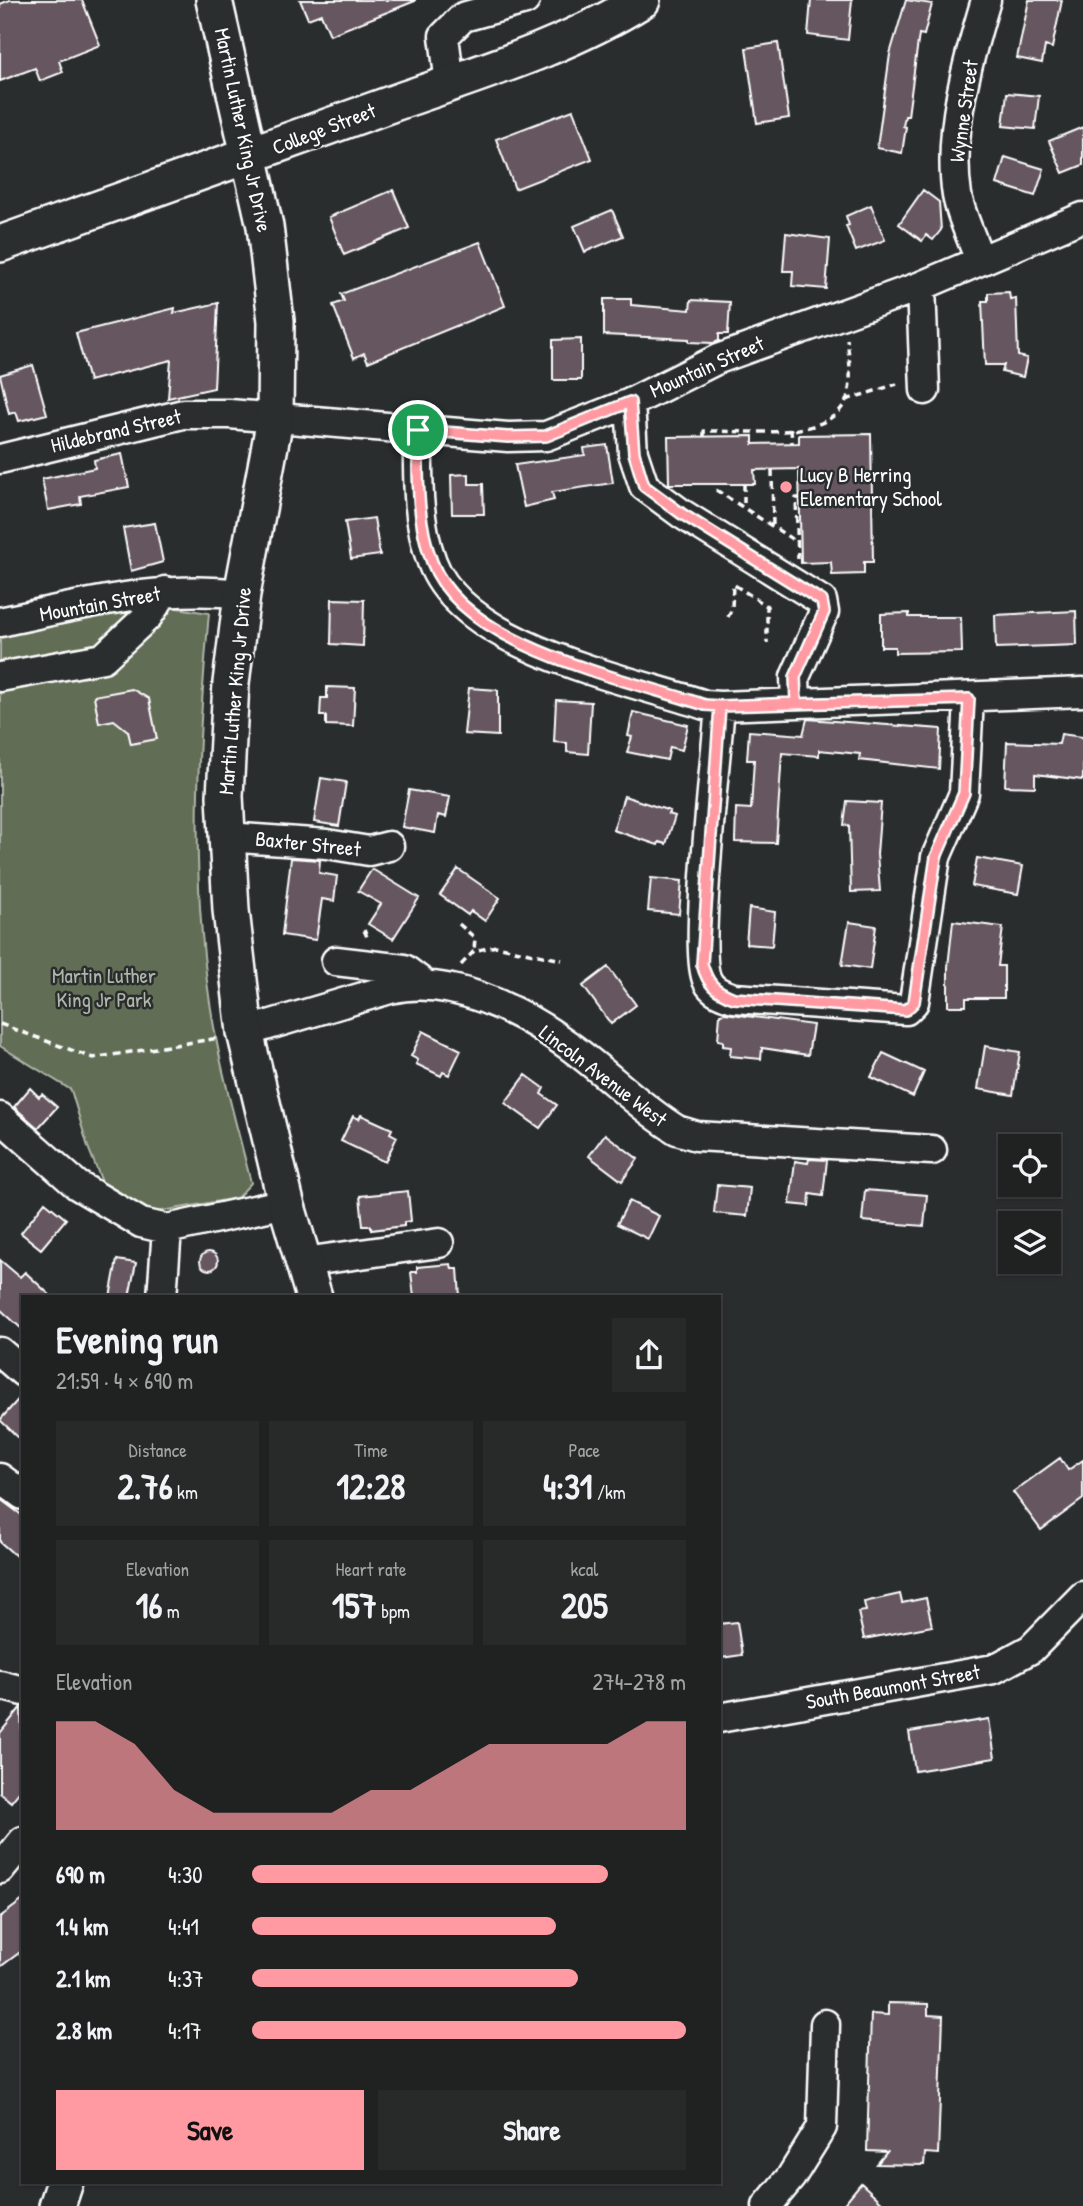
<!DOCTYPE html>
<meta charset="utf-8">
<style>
body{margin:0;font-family:"Patrick Hand",sans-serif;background:#282a2a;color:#f1f3f6;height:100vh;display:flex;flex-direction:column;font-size:26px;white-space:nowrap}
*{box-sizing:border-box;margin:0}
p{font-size:23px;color:#a2a4a5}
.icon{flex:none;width:38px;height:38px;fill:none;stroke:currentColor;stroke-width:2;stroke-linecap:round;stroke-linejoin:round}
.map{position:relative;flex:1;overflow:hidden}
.drawer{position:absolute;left:21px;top:1295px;width:700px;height:889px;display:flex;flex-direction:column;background:#202222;border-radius:0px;box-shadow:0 2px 5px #0004,0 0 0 2px #3d3f40}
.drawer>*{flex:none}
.tools{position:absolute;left:998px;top:1134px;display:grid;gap:14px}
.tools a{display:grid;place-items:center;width:63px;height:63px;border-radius:0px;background:#202222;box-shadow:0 2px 5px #0004,0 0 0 2px #3d3f40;font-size:35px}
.pin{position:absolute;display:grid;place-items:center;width:60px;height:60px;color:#fff;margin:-30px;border:4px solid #fff;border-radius:50%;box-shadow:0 2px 7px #0007}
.round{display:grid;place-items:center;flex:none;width:74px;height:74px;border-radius:0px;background:#282a2a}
.headline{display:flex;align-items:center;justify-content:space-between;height:119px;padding:0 35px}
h1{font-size:38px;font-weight:800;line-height:52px}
.metrics{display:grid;grid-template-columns:repeat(3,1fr);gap:10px;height:119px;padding:7px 35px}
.metrics div{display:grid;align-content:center;border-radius:0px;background:#282a2a;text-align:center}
.metrics b{font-size:35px;font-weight:800}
.metrics small{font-size:19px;font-weight:400}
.metrics p{font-size:19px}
.chart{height:196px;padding:14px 35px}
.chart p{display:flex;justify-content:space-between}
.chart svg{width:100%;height:126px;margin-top:7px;fill:#ff9aa2;opacity:.7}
.cta{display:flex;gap:14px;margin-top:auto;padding:14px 35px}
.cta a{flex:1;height:80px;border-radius:0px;background:#ff9aa2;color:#111;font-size:28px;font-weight:800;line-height:80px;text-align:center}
.cta a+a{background:#282a2a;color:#f1f3f6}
ul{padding:0 35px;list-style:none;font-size:23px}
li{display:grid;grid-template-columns:112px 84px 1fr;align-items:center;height:52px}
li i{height:18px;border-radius:9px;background:#ff9aa2}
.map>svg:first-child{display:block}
.green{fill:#626d54;stroke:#b0b6aa;stroke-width:2}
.building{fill:#66565e;stroke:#fff;stroke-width:2}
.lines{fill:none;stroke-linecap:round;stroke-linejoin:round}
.minor-casing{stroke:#fff;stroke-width:33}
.major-casing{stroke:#fff;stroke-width:40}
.path{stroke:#fff;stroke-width:3.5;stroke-dasharray:7 5;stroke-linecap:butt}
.minor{stroke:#2a2d2e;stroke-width:28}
.major{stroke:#2a2d2e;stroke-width:35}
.route-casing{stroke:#fff;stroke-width:14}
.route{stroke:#ff9aa2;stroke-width:9}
.poi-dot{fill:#ff9aa2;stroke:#2a2d2e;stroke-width:2.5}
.labels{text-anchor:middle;stroke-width:5;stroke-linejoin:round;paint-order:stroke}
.street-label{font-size:21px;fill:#fff;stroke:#2a2d2e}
.poi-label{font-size:21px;fill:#fff;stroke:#2a2d2e;text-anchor:start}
.park-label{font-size:21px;fill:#b0b6aa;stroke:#2a2d2e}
</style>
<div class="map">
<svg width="1083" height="2206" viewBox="0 0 1083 2206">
<rect width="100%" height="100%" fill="#2a2d2e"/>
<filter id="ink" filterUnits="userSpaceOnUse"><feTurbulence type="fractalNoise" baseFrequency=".0143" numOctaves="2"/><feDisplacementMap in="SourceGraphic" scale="14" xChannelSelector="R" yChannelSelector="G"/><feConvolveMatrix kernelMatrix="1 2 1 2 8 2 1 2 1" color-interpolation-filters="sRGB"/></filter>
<g filter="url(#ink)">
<path class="green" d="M 126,607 L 171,607 L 209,613 C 196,757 189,901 217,1043 C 226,1090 240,1137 251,1183 L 237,1198 L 151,1213 L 106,1192 L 88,1147 L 71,1090 L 0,1046 L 0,632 Z"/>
<path class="building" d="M 10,0 L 82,0 L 100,45 L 59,61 L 63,72 L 40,81 L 35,68 L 0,81 L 0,4 Z
M 300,0 L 415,0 L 415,1 L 330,35 L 321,14 L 308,19 Z
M 811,0 L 852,0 L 848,40 L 808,35 Z
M 906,0 L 932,4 L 924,35 L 919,34 L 908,116 L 905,116 L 903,126 L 906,127 L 902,153 L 877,148 L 890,54 Z
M 1029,0 L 1062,0 L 1052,48 L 1045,46 L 1042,63 L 1017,58 Z
M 778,43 L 789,118 L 757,123 L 746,48 Z
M 1007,93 L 1039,96 L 1035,129 L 1003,126 Z
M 573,110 L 592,159 L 515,189 L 496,139 Z
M 1083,127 L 1083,165 L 1063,173 L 1049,141 Z
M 1005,157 L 1044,169 L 1035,196 L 997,184 Z
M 393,190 L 409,228 L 344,255 L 329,217 Z
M 923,190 L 939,202 L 941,230 L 933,240 L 926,235 L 922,241 L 899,224 Z
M 871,205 L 885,240 L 856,251 L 846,226 L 849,225 L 846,216 Z
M 612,210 L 623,236 L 585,252 L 574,226 Z
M 786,233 L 830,239 L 826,289 L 792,286 L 793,271 L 783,271 Z
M 480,242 L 505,306 L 368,362 L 364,353 L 354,358 L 333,305 L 344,301 L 341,294 Z
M 1009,292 L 1010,299 L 1016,298 L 1018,356 L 1027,358 L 1023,377 L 1002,372 L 1004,365 L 985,365 L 982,301 L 988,301 L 988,293 Z
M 604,299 L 631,299 L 631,305 L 690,310 L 691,300 L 730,302 L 728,334 L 719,334 L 719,341 L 713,343 L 689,342 L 689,339 L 604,335 Z
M 218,303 L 214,388 L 168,398 L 171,360 L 89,381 L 76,333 L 175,308 L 174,313 Z
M 581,339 L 581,380 L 553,380 L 553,340 Z
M 33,365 L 47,414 L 19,421 L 16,412 L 9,414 L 0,375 Z
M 871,434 L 873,562 L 864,562 L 864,574 L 832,575 L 831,562 L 801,563 L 799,469 L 754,470 L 755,484 L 669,484 L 668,437 L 753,436 L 753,444 L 799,443 L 799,435 Z
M 607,445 L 613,483 L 552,492 L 554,500 L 524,507 L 515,465 L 585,455 L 584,448 Z
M 122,454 L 129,487 L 80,496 L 81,504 L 48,510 L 42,479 L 95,468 L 94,460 Z
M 469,474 L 469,484 L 483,484 L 484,514 L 452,514 L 451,475 Z
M 374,518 L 380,555 L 351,559 L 345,522 Z
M 155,523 L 163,562 L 131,571 L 123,528 Z
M 332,599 L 364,600 L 363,646 L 331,644 Z
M 1076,611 L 1077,645 L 996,648 L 995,615 Z
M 909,613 L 909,617 L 961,617 L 962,652 L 895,653 L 895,647 L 881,647 L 881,614 Z
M 327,687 L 355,688 L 353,726 L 326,725 L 326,716 L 320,716 L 321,698 L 327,698 Z
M 469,688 L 498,690 L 498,736 L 464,734 Z
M 132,689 L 149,699 L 157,739 L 131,744 L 128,731 L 114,720 L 99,723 L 94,696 Z
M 556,700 L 591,702 L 588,754 L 567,752 L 567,743 L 554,742 Z
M 633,712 L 688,725 L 682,750 L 670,747 L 667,760 L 627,752 L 632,737 L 628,736 Z
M 807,719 L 941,729 L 939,769 L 859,760 L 860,754 L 819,750 L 819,756 L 782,753 L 776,843 L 735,842 L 736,808 L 751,809 L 754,760 L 747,760 L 749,731 L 803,735 Z
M 1061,734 L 1083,737 L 1083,780 L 1035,774 L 1035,787 L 1005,786 L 1007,742 L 1059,744 Z
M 321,778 L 346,782 L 339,826 L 314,822 Z
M 409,790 L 450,797 L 446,817 L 438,815 L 435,833 L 402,827 Z
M 624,796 L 670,811 L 668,814 L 675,816 L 666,844 L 659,842 L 658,845 L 613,830 Z
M 847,801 L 881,803 L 877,854 L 880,891 L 851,892 L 849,826 L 844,825 Z
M 291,858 L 320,860 L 319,873 L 337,876 L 334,901 L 322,899 L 316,940 L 282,935 Z
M 977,858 L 1023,866 L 1018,894 L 972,886 Z
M 372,869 L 419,898 L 393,939 L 368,924 L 381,904 L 358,891 Z
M 458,869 L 500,898 L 485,921 L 471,911 L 468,915 L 440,895 Z
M 651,878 L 682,881 L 679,914 L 648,911 Z
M 749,908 L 775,912 L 772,946 L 746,944 Z
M 953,921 L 1003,927 L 998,966 L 1004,966 L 1004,998 L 966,998 L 966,1006 L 948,1006 L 948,967 Z
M 849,922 L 876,926 L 870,969 L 842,965 Z
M 608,967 L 636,1005 L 611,1024 L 583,986 Z
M 725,1013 L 813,1025 L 808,1055 L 762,1048 L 761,1059 L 730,1056 L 731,1047 L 723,1046 L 723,1041 L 718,1040 L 720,1014 Z
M 423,1031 L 461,1050 L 449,1075 L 443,1072 L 441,1076 L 416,1064 L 418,1060 L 411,1056 Z
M 985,1046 L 1020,1052 L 1013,1095 L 978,1089 Z
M 883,1053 L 924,1072 L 913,1097 L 871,1077 Z
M 526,1075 L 544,1088 L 541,1094 L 557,1105 L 540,1128 L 505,1103 Z
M 30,1088 L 39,1097 L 42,1094 L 57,1107 L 38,1128 L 14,1107 Z
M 361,1115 L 392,1129 L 390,1133 L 397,1137 L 385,1162 L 341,1141 L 353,1116 L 359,1119 Z
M 605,1134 L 638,1159 L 622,1181 L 589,1156 Z
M 809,1159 L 827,1160 L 823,1196 L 810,1194 L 809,1206 L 790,1204 L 795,1161 L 808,1163 Z
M 717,1185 L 750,1188 L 747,1216 L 714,1213 Z
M 865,1190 L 927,1195 L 924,1226 L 862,1221 Z
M 408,1191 L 411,1221 L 404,1222 L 404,1226 L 371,1230 L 371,1226 L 363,1226 L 360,1196 Z
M 629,1201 L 659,1216 L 648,1239 L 617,1224 Z
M 45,1202 L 66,1219 L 41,1249 L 21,1233 Z
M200 1261a9 9 0 1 1 18 0a9 9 0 1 1-18 0Z
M 0,1260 L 20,1277 L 25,1272 L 52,1297 L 23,1297 L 23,1330 L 0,1309 Z
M 117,1260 L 136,1263 L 129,1297 L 110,1297 Z
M 451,1264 L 452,1269 L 458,1269 L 460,1297 L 414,1297 L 411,1272 L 417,1272 L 417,1267 Z
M 23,1394 L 23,1442 L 0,1420 Z
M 1060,1458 L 1068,1470 L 1083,1460 L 1083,1499 L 1041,1530 L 1013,1492 Z
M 0,1499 L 23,1516 L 23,1562 L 0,1542 Z
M 900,1594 L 902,1603 L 926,1598 L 932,1626 L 864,1639 L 858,1612 L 866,1611 L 864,1602 Z
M 737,1622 L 742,1655 L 721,1658 L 719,1624 Z
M 21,1707 L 23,1787 L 11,1802 L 0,1793 L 0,1733 Z
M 989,1719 L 995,1758 L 915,1771 L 909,1732 Z
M 23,1900 L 23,1950 L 0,1967 L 0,1917 Z
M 888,2003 L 928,2004 L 928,2015 L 943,2016 L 938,2154 L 925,2153 L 924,2165 L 877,2164 L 887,2152 L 867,2151 L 871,2014 L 888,2015 Z
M 861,2183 L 886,2206 L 842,2206 Z"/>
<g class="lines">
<g class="minor-casing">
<path id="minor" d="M 450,84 L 444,36 L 463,17 L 525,0
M 980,261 C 973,240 961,217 957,195 C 947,132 968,60 986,0
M 921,286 L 925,390
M 630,403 L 633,453 L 644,486 L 682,514 L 822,601 L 824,612 L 795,677 L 796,703
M 418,430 C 418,474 416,519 432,562 C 464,648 627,679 705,705 L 720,706 L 1083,692
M 0,459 L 183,414 L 229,414 L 508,437 L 546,436 L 630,403 L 718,359 L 921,286 L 1083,217
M 0,622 C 81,605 159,584 242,594
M 0,677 L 103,658 L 148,616 L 165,591
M 720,706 C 717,750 692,955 708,982 C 713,992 725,995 734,998 L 906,1010 L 914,1002 L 936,857 L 964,793 L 969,699
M 226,837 L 327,844 L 369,851 L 389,846
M 336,961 L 404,969 L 424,984
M 245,1032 L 390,989 C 450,974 520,1010 568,1045 C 606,1072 638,1106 677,1130 L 697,1136 L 932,1150
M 0,1117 L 77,1185 L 141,1223 L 167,1229 L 286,1203
M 304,1262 L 439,1243
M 162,1297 L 167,1229
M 0,1352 L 23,1372
M 0,1478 L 23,1495
M 0,1685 L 23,1691
M 719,1718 L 994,1669 L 1031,1649 L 1083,1596
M 0,1869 L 23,1841
M 767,2206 L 791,2177 L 822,2127 L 825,2024"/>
</g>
<g class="major-casing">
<path id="major" d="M 214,0 L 265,226 L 276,321 L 275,419 L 242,594 L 231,683 L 225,796 L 231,910 L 245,1032 L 286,1203 L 314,1297
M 0,244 C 131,198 261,151 391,104 C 476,74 565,48 642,0
M 57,2206 L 65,2182"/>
</g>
<path class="path" d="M 846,400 L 897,384
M 791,429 L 792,443
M 704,436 L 704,431 C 743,430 831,443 847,398 C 853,379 849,358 847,339
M 772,470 L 773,527
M 744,484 L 744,508
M 716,490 L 798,543
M 798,559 L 796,498 L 800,498
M 728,617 L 732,608 L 733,584 L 767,606 L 767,643
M 459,924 L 475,938 L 474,951
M 364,930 L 368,939
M 461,965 L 474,951 L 496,946 L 562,960
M 0,1024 L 93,1058 L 219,1038"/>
<use href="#minor" class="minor"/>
<use href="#major" class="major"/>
</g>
</g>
<g class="lines" filter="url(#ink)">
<g class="route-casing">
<path id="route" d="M 418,430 C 418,474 416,520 432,562 C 464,648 627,679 705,705 L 720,706 L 969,699 L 964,793 L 936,857 L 914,1002 L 906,1010 L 734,998 C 715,991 708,985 702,964 L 720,706 L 796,703 L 795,677 L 824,612 L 822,601 L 682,514 L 644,486 L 634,453 L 630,402 L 546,436 L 508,437 L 418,430"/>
</g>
<use href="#route" class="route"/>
</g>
<circle class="poi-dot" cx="786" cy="487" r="7"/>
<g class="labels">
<g class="street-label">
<text transform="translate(964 111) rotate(-82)" y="7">Wynne Street</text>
<text transform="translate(324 129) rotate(-21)" y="7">College Street</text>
<text transform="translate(243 130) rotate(78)" y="7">Martin Luther King Jr Drive</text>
<text transform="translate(707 367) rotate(-24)" y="7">Mountain Street</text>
<text transform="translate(116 431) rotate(-13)" y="7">Hildebrand Street</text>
<text transform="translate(100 604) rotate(-10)" y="7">Mountain Street</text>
<text transform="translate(235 691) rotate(-85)" y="7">Martin Luther King Jr Drive</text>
<text transform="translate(308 844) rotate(6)" y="7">Baxter Street</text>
<text transform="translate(603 1076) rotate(37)" y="7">Lincoln Avenue West</text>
<text transform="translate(893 1687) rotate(-10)" y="7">South Beaumont Street</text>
</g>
<g class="poi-label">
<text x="800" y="482">Lucy B Herring<tspan x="800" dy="24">Elementary School</tspan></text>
</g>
<g class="park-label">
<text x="104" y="983">Martin Luther<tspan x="104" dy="24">King Jr Park</tspan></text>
</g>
</g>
</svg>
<div class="tools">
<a><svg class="icon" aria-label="locate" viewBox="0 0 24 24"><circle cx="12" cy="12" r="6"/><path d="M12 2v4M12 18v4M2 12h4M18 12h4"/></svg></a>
<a><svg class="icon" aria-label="layers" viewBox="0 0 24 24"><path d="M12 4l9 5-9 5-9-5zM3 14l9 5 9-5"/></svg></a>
</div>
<div class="pin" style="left:418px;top:430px;background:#1e9e55"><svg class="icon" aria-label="arrive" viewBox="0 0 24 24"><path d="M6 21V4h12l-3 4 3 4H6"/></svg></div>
<section class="drawer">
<div class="headline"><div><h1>Evening run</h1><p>21:59 · 4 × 690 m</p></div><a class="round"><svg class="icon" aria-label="share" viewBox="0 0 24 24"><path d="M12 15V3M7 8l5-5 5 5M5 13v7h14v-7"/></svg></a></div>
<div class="metrics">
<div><p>Distance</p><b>2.76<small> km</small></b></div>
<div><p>Time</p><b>12:28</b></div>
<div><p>Pace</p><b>4:31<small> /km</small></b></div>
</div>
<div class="metrics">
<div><p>Elevation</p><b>16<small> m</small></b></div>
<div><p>Heart rate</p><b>157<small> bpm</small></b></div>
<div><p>kcal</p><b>205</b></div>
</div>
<div class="chart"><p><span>Elevation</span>274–278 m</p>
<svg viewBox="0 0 160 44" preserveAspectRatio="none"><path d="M0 44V6L10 6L20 14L30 30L40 38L50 38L60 38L70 38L80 30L90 30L100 22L110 14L120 14L130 14L140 14L150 6L160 6V44z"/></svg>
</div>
<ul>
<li><b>690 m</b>4:30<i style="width:82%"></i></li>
<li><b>1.4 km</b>4:41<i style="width:70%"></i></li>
<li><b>2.1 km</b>4:37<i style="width:75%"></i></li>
<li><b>2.8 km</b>4:17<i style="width:100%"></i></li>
</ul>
<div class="cta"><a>Save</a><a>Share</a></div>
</section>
</div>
